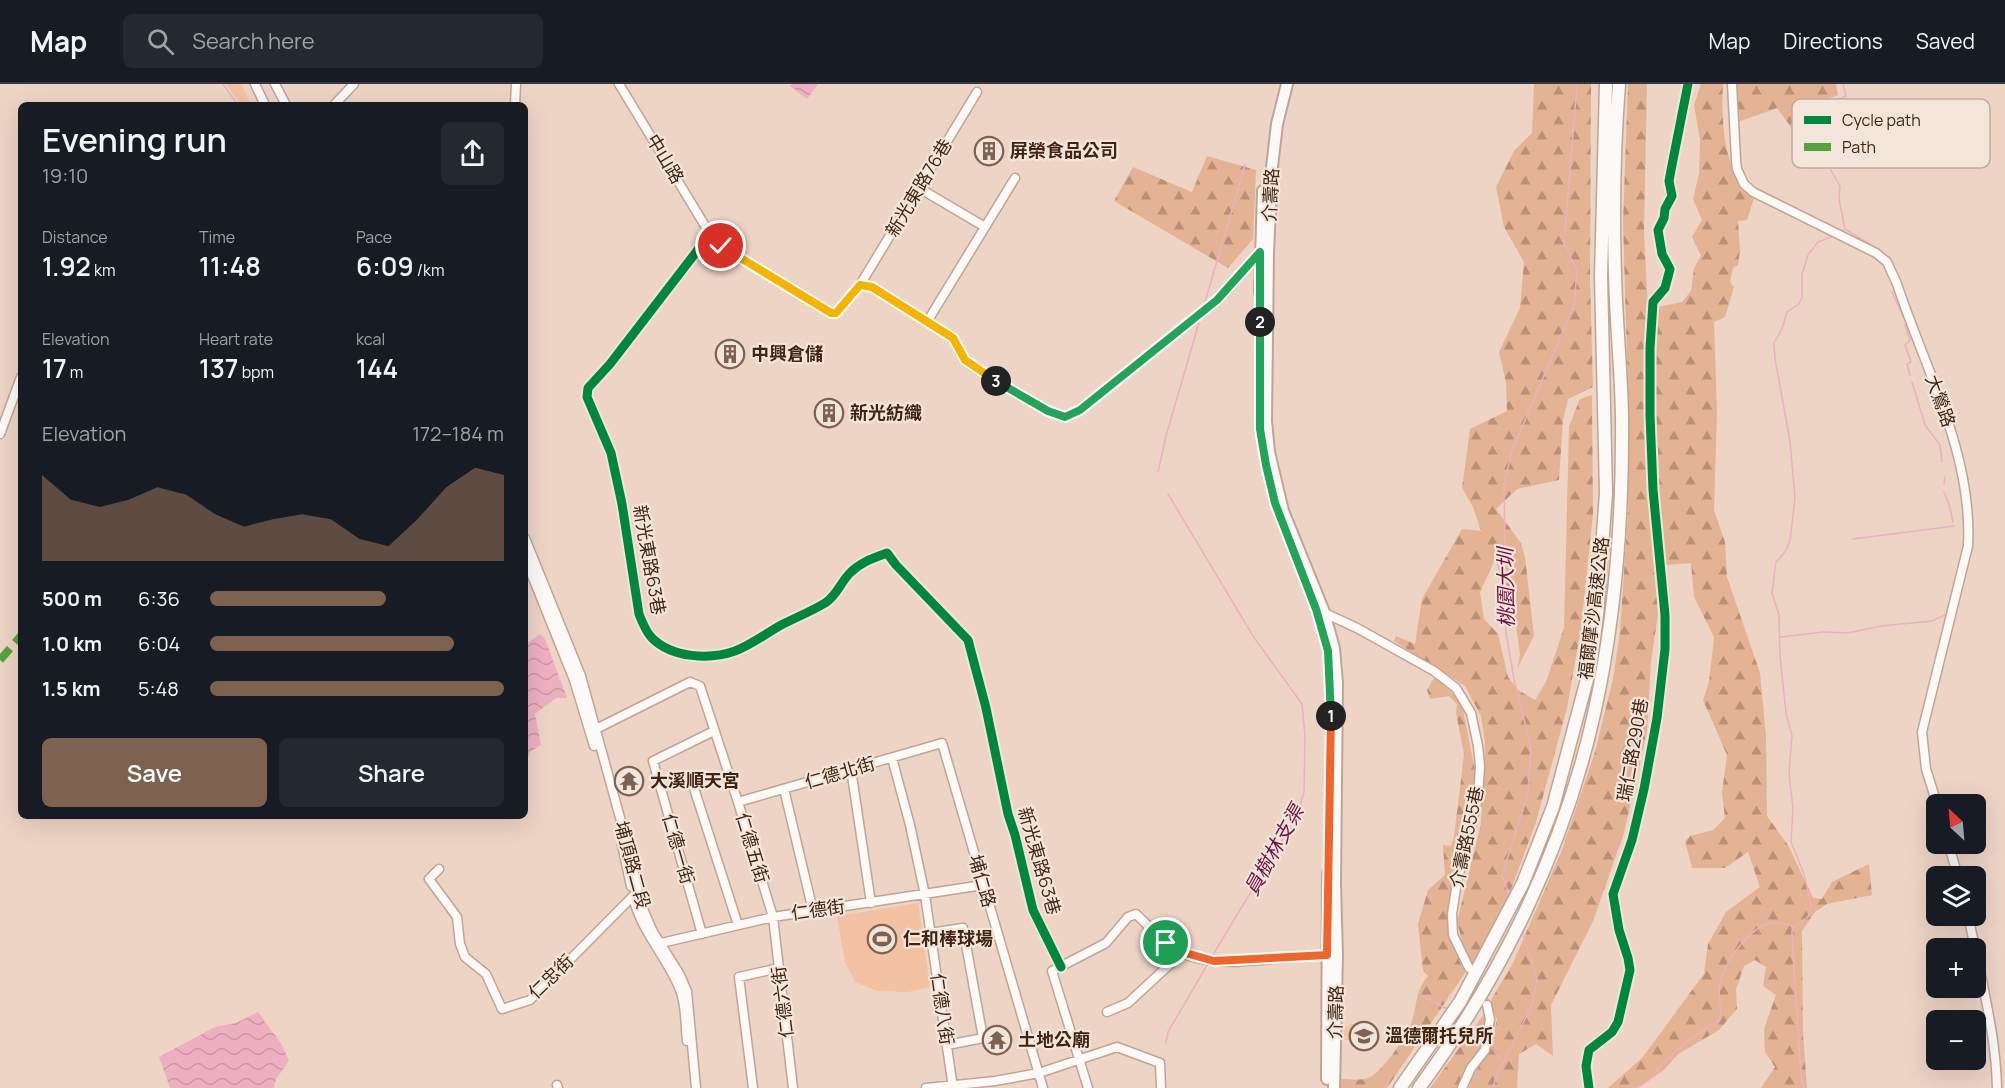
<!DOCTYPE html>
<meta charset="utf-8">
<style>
body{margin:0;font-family:Manrope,"Noto Sans TC",sans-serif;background:#242831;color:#f1f3f6;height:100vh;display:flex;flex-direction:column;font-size:22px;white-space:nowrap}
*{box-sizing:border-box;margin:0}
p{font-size:20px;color:#9ea1a6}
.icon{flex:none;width:33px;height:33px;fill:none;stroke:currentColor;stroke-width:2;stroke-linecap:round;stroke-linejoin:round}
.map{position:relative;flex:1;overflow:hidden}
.details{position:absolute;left:18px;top:18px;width:510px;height:717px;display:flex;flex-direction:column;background:#171b24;border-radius:9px;box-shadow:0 6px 24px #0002}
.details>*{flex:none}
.needle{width:39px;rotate:334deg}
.buttons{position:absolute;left:1926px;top:710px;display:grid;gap:12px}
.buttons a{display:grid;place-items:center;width:60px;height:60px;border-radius:9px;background:#171b24;box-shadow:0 6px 24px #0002;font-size:30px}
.pin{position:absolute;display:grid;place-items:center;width:51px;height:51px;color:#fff;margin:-26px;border:3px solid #fff;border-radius:50%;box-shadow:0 2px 6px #0007}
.km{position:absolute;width:30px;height:30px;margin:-15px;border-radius:50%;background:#222;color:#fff;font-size:16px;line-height:30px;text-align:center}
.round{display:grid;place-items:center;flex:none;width:63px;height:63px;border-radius:9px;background:#242831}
.head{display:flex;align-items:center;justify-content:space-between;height:102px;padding:0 24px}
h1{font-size:33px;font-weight:600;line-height:45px}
.metrics{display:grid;grid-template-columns:repeat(3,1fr);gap:9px;height:102px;padding:6px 24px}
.metrics div{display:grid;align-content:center}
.metrics b{font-size:26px;font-weight:600}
.metrics small{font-size:16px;font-weight:400}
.metrics p{font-size:16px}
.chart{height:168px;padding:12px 24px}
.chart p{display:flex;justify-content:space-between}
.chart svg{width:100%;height:108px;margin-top:6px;fill:#7d6250;opacity:.7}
.cta{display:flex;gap:12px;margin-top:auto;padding:12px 24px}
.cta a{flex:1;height:69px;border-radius:9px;background:#7d6250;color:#fff;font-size:24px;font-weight:600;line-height:69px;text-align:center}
.cta a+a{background:#242831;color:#f1f3f6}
ul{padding:0 24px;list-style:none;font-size:20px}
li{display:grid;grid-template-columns:96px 72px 1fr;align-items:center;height:45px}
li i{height:15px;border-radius:8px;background:#7d6250}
header{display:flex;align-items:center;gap:36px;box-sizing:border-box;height:84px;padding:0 30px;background:#171b24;border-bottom:2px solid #363941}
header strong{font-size:28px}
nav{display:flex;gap:33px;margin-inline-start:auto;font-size:21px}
.search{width:420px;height:54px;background:#242831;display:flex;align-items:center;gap:15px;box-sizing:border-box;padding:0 21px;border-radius:9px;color:#9ea1a6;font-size:22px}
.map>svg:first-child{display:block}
.green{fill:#f3c2a2}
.forest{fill:url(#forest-firs)}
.water{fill:url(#water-waves)}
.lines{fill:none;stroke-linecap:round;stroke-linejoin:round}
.stream{stroke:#eeafc1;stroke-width:1.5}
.minor-tunnel{stroke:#cbb1a1;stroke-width:8;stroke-dasharray:8 4;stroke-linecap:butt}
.minor-casing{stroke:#bea595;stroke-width:11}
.major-casing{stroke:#bea595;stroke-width:14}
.highway-casing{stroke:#bea595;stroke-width:15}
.minor{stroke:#fcf9f6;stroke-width:8}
.major{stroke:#fcf9f6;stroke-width:10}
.highway{stroke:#fcf9f6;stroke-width:12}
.quiet{stroke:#55a33f;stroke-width:8;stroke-dasharray:15 8;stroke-linecap:butt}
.cycleway-casing{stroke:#f4e5db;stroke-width:13}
.cycleway{stroke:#00873e;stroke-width:9}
.split-1-casing{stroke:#fff;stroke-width:12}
.split-2-casing{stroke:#fff;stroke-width:12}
.split-3-casing{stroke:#fff;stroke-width:12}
.split-4-casing{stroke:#fff;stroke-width:12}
.split-1{stroke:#f0652b;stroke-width:8}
.split-2{stroke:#22a559;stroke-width:8}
.split-3{stroke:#22a559;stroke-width:8}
.split-4{stroke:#f5b400;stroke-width:8}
.labels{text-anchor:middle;stroke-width:4.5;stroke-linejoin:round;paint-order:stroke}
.poi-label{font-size:18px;font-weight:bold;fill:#412511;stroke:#f4e5db;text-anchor:start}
.street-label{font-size:18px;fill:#412511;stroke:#f4e5db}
.water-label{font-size:20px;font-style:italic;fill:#6d1242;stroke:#f4e5db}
.key{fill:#f4e5db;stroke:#beab9e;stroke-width:1.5}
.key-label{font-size:16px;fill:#412511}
</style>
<header>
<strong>Map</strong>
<div class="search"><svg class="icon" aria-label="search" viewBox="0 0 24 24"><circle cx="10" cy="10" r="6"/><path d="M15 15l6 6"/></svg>Search here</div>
<nav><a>Map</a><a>Directions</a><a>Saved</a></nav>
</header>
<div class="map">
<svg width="2005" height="1004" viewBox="0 0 2005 1004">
<defs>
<pattern id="forest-firs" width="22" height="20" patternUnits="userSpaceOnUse" patternTransform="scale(1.5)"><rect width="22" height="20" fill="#e4b394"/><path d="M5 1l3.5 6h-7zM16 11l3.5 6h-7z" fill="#ba9177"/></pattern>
<pattern id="water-waves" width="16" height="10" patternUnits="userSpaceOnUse" patternTransform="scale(1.5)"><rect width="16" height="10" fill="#eeafc1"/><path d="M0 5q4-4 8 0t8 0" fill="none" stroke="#cd96a5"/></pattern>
</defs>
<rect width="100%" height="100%" fill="#edd4c5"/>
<path class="green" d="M 226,0 L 241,0 L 251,21 L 241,21 Z
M 918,819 L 930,903 L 908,908 L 877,907 L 855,898 L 845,878 L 837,832 Z
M 1350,940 L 1369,940 L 1376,947 L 1376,951 L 1380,951 L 1380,956 L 1342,956 L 1342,951 L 1344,951 L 1344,944 Z"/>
<path class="forest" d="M 1534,0 L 1591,0 L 1590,196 L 1593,303 L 1568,315 L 1563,336 L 1559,396 L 1517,405 L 1496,425 L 1521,459 L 1525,473 L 1534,552 L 1517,585 L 1520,571 L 1516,541 L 1506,533 L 1496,473 L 1480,508 L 1484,535 L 1498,550 L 1508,593 L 1518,606 L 1535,616 L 1546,598 L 1564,544 L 1569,342 L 1580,315 L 1592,311 L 1593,430 L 1581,544 L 1567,624 L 1536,738 L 1504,824 L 1472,879 L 1465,868 L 1457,838 L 1481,739 L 1485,658 L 1481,632 L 1465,602 L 1394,557 L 1396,552 L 1415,560 L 1422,515 L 1462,445 L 1481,447 L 1473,423 L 1462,404 L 1470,345 L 1507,327 L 1506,299 L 1499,268 L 1520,224 L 1524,178 L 1504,143 L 1496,103 L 1514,67 L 1532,49 Z
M 1628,0 L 1647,0 L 1644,148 L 1648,226 L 1645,297 L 1647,402 L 1658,530 L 1651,577 L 1647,647 L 1624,749 L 1593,837 L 1551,921 L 1553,972 L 1536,960 L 1519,970 L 1517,1004 L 1469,1004 L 1471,996 L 1491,962 L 1497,935 L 1490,921 L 1491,916 L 1513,879 L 1562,766 L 1595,668 L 1613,595 L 1620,548 L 1628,428 L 1629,341 L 1623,138 Z
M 1701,0 L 1723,0 C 1721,30 1723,74 1741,100 C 1744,105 1749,110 1754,114 L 1747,136 L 1738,137 L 1740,166 L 1738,181 L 1733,184 L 1730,198 L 1734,203 L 1725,233 L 1714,238 L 1717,328 L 1714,426 L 1725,458 L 1727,493 L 1760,589 L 1766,652 L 1767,732 L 1788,761 L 1813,814 L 1822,815 L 1832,798 L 1869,780 L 1872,811 L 1827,820 L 1815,828 L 1802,847 L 1803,950 L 1807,1004 L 1761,1004 L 1775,983 L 1765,968 L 1764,945 L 1776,911 L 1763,902 L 1766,883 L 1755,876 L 1744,882 L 1736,905 L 1737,925 L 1719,946 L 1678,970 L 1664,986 L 1638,1004 L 1608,1004 L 1642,974 L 1704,890 L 1708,860 L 1726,828 L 1760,803 L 1748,768 L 1725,784 L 1692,784 L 1685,757 L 1690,752 L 1713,746 L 1725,734 L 1722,709 L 1727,671 L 1703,616 L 1709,598 L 1714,553 L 1694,513 L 1691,479 L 1666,481 L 1661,463 L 1659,406 L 1653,348 L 1658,223 L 1682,218 L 1691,207 L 1694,184 L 1701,172 L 1692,153 L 1702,136 L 1693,115 L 1699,90 L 1700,56 L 1694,21 Z
M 1737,0 L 1836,0 L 1838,11 L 1809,22 L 1805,52 L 1796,50 L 1777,24 L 1738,38 Z
M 1207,72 L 1256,86 L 1253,155 L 1228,184 L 1114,117 L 1133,83 L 1192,108 Z
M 1434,594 L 1439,595 L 1458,615 L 1463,626 L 1475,686 L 1471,722 L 1449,815 L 1447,842 L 1451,858 L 1465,889 L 1387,1004 L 1339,1004 L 1340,995 C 1348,995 1360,997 1368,994 C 1382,989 1405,954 1411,940 C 1418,921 1414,909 1428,892 L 1423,887 L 1418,840 L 1428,806 L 1445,791 L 1443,761 L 1451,762 L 1454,753 L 1464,670 L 1456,629 L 1457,620 L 1449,612 L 1430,615 L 1427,606 Z
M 1484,930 L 1488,936 L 1484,963 L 1466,983 L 1457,1004 L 1430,1004 Z"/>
<path class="water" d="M 792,0 L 818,0 L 807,15 L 790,2 Z
M 540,550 L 545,555 L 567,614 L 556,614 L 535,630 L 541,661 L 531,667 L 525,680 L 525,561 Z
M 258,928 L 282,961 L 289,977 L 276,995 L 274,1004 L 170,1004 L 159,973 L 215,943 L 236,939 Z"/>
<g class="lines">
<path class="stream" d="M 223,0 L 238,21
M 1845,145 L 1870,160
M 1841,148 L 1845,145 L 1839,115 L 1840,102 L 1813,55 L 1811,35 L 1824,23 L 1846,12 L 1843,0
M 1892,208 L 1903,233
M 1205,218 L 1245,81
M 1905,241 L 1910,256 L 1905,261 L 1911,278 L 1907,280 L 1910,291
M 1912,298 L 1925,341 L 1940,361 L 1942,378
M 1158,388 L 1166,352 L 1200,235
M 1944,400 L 1945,393
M 1944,408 L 1949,420 L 1953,438
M 1168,410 L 1253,552 L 1302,620 L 1305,652 L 1304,708 L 1298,730 L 1211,874
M 1853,455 L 1954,442
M 1781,553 L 1823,548 L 1848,549 L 1881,542 L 1932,537 L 1945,531
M 1510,813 L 1502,791 L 1528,710 L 1531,663 L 1514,595 L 1506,549 L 1504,400 L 1512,367 L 1574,221 L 1577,186 L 1564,160 L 1577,0
M 1424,913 L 1447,925
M 1468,941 L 1483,953
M 1166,959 L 1168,948 L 1209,878
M 1490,961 L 1503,979
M 1493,1004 L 1496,993 L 1532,921 L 1537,896 L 1522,846
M 1633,1004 C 1651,1000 1655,986 1667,975 C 1683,960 1701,946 1720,935 C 1722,922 1717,909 1720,898 C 1725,878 1749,844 1770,839 C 1778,838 1786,840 1794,842
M 1804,1004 C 1799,988 1800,974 1799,958 C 1797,921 1793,884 1792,847 L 1795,842 L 1808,833 L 1811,821 L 1804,790 L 1791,758 L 1793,724 L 1789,688 L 1792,652 L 1786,629 L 1780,572 L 1779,531 L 1772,509 L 1776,478 L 1785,468 L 1790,457 L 1795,414 L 1790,357 L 1775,275 L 1774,259 L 1782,245 L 1787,228 L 1799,220 L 1802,213 L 1802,190 L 1808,171 L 1818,158 L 1834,152"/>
<path class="minor-tunnel" d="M 1472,889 L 1487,921"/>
<g class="minor-casing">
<path id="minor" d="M 255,0 L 265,21
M 275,0 L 286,21
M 619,0 L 710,150 L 721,162 L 831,229 L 836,229 L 840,225 L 860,201 L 872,203 L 953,254 L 965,277 L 996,298 L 1048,327 L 1065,333 L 1080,326 L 1217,217 L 1260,168 L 1264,169
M 1732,0 L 1736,76 L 1737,85 L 1744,100 L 1753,108 L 1876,169 L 1887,178 L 1897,200 C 1925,285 1973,370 1968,462 L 1922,648 L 1926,685 L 1937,720
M 334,21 L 354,0
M 515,21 L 516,0
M 919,104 L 985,143
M 710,150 L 610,280 L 588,304 L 587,313 L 611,369 L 622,420 L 639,530 C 642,538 646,548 652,554 C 672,574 710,576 735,567 C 751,561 768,548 783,540 C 797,533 812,527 825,519 C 837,512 841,497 851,488 C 861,478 874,474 887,469 L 896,481 L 968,556 L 986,624 L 1008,730 L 1015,751 L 1033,826 L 1061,883
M 860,201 L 977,8
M 927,238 L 1015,94
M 0,350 L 21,293
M 525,454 L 581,592 L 630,770 L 640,818 L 653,848 L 680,891 L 687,907 L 696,1004
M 525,474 L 574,596 L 594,662
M 1316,525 L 1357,544 L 1434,587 L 1456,604 L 1471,629 L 1478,662 L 1480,682 L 1478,714 L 1457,798 L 1452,830 L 1453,851 L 1469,884
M 590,648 L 690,598 L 700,602 L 738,718 L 773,833 L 793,1004
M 892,674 L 910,741 L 925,811 L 953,1004
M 851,685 L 871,819
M 692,698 L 738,841
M 784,705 L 813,827
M 738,718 L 942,659 L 1043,1004
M 1948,759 L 1958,792
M 622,761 L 631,802
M 439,785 L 429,795 L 457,833 L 460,860 L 465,873 L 486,890 L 502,925 L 530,916 L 633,812 L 638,810
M 634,817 C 643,849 665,871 678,901 C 686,918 685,938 687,957
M 1968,831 L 1975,864
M 930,849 L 963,844 L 983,954 L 947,961
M 702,850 L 653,677 L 714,647
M 657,860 L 773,833 L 983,801
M 1976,867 C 1985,912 1996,957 1997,1004
M 1107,928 L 1128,919 L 1182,869
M 557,1001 L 558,1004
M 753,1004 L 739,893 L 779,884
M 926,1004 L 995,997 L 1039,989 L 1117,963 L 1160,979 L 1161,1004
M 1088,1004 L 1052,887 L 1106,859 L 1128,833 L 1136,830 C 1150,843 1164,861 1182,869 C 1227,889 1284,868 1332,872
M 1462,1004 L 1471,984 L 1485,966 L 1490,935 L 1487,921
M 1589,1004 L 1586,982 L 1589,966 L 1612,948 L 1618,938 L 1630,886 L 1628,874 L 1619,846 L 1613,810 L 1632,756 L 1644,705 L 1657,634 L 1665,565 L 1665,531 L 1653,406 L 1650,331 L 1650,264 L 1653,218 L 1665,204 L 1670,185 L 1662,170 L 1658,146 L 1664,134 L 1665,125 L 1672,112 L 1669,97 L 1672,81 L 1688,0"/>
</g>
<g class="major-casing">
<path id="major" d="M 1287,0 L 1277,40 L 1272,83 L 1268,169 L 1266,337 L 1269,368 L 1283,427 L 1324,528 L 1334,564 L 1337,599 L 1335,800 L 1337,872 L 1334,1004
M 1260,208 L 1263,107
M 1327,995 L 1328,789"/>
</g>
<g class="highway-casing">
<path id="highway" d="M 1400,1004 L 1460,918 L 1523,799 L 1553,723 L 1590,584 L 1597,531 L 1606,409 L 1601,193 L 1606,0
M 1419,1004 C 1501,893 1564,765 1594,630 C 1616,532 1623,431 1622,331 C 1621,284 1616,237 1615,189 C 1613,126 1614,63 1619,0"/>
</g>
<use href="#minor" class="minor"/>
<use href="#major" class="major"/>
<use href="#highway" class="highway"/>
<path class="quiet" d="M 0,576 L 21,552"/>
<g class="cycleway-casing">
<path id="cycleway" d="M 710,150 L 610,280 L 588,304 L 587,313 L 611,369 L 622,420 L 639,530 C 642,538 646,548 652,554 C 672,574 710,576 735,567 C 751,561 768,548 783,540 C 797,533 812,527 825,519 C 837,512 841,497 851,488 C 861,478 874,474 887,469 L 896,481 L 968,556 L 986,624 L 1008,730 L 1015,751 L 1033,826 L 1061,883
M 1589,1004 L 1586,982 L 1589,966 L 1612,948 L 1618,938 L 1630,886 L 1628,874 L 1619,846 L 1613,810 L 1632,756 L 1644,705 L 1657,634 L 1665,565 L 1665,531 L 1653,406 L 1650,331 L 1650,264 L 1653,218 L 1665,204 L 1670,185 L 1662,170 L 1658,146 L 1664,134 L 1665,125 L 1672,112 L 1669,97 L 1672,81 L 1688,0"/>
</g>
<use href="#cycleway" class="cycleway"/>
</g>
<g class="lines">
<g class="split-1-casing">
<path id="split-1" d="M 1166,859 L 1182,868 L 1214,877 L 1327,871 L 1331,632"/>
</g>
<g class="split-2-casing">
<path id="split-2" d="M 1260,238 L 1260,345 L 1266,381 L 1275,419 L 1316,525 L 1328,567 L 1331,632"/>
</g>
<g class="split-3-casing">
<path id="split-3" d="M 996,297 L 1048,327 L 1065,333 L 1080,326 L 1217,216 L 1260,168 L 1260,238"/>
</g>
<g class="split-4-casing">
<path id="split-4" d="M 721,162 L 831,229 L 836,229 L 860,201 L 872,203 L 953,254 L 965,276 L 996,297"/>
</g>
<use href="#split-1" class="split-1"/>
<use href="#split-2" class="split-2"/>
<use href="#split-3" class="split-3"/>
<use href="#split-4" class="split-4"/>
</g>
<defs>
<g id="building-ring" transform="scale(1.5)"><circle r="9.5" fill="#f4e5db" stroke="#7d6250" stroke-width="1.5"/><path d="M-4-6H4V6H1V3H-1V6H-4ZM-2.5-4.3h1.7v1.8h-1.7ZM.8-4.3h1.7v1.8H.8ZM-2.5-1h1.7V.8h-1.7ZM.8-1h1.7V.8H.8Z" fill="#7d6250"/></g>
<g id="temple-ring" transform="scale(1.5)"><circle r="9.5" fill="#f4e5db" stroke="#7d6250" stroke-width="1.5"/><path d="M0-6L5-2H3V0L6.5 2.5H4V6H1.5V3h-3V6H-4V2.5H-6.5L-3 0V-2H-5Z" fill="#7d6250"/></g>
<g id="stadium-ring" transform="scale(1.5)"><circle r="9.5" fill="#f4e5db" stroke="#7d6250" stroke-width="1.5"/><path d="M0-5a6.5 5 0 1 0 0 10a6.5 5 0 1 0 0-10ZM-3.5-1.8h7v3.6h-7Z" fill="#7d6250"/></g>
<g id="school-ring" transform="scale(1.5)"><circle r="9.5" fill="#f4e5db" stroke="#7d6250" stroke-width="1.5"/><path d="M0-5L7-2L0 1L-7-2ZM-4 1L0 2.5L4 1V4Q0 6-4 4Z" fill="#7d6250"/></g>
</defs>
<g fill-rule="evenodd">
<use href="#building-ring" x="989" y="67"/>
<use href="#building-ring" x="730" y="270"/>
<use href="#building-ring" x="829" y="329"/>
<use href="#temple-ring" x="629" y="697"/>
<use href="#stadium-ring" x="882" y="855"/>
<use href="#school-ring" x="1364" y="952"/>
<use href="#temple-ring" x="997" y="956"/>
</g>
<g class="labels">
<g class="poi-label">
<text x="1010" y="73">屏榮食品公司</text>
<text x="751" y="276">中興倉儲</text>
<text x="850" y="335">新光紡織</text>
<text x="650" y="703">大溪順天宮</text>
<text x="903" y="861">仁和棒球場</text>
<text x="1385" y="958">溫德爾托兒所</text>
<text x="1018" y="962">土地公廟</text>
</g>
<g class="street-label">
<text transform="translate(665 75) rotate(59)" y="6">中山路</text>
<text transform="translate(919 104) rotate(-59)" y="6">新光東路76巷</text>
<text transform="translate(1271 111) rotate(-87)" y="6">介壽路</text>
<text transform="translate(1940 317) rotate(70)" y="6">大鶯路</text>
<text transform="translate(649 476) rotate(80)" y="6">新光東路63巷</text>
<text transform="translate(1594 524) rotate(-83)" y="6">福爾摩沙高速公路</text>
<text transform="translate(1633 666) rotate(-80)" y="6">瑞仁路290巷</text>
<text transform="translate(840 689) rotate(-16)" y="6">仁德北街</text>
<text transform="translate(1467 753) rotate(-78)" y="6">介壽路555巷</text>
<text transform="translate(752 764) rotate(73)" y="6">仁德五街</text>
<text transform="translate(678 765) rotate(74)" y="6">仁德一街</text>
<text transform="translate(1039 777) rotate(74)" y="6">新光東路63巷</text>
<text transform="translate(632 781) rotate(75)" y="6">埔頂路二段</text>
<text transform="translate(982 797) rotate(74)" y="6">埔仁路</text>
<text transform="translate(818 826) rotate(-8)" y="6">仁德街</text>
<text transform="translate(551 893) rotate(-44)" y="6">仁忠街</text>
<text transform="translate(783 918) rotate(-97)" y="6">仁德六街</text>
<text transform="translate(942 925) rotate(82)" y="6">仁德八街</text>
<text transform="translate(1336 928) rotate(-88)" y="6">介壽路</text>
</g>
<g class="water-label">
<text transform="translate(1506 504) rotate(-91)" y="7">桃園大圳</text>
<text transform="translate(1274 766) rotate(-61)" y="7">員樹林支渠</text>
</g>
</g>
<rect x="1792" y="15" width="198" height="69" rx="9" class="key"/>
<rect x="1804" y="32" width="27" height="8" fill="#00873e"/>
<rect x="1804" y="59" width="27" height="8" fill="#55a33f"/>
<g class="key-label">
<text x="1842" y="42">Cycle path</text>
<text x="1842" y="69">Path</text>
</g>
</svg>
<div class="buttons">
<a><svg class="needle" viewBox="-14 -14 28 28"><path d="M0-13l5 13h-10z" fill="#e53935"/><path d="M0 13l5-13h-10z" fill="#9ea1a6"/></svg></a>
<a><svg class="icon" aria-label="layers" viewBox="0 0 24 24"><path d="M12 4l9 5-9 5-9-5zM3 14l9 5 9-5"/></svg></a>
<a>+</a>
<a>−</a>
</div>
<div class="pin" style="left:1166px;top:859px;background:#1e9e55"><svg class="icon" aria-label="arrive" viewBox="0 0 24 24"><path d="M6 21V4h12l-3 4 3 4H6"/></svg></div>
<div class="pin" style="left:721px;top:162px;background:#d93025"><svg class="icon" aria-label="check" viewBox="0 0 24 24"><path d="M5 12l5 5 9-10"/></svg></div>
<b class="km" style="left:1331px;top:632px">1</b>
<b class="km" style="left:1260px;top:238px">2</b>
<b class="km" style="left:996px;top:297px">3</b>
<section class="details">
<div class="head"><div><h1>Evening run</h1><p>19:10</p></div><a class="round"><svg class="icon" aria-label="share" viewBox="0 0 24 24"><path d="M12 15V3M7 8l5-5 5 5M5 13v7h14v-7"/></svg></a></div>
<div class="metrics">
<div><p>Distance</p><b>1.92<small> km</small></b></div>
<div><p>Time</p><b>11:48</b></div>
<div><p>Pace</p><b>6:09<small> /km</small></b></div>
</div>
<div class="metrics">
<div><p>Elevation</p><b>17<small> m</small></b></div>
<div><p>Heart rate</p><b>137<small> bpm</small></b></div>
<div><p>kcal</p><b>144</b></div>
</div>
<div class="chart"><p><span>Elevation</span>172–184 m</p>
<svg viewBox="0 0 160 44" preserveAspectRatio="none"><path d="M0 44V9L10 19L20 22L30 19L40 14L50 17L60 25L70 30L80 27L90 25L100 27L110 35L120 38L130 27L140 14L150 6L160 9V44z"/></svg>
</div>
<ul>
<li><b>500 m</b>6:36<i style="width:60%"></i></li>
<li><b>1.0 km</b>6:04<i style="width:83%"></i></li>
<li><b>1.5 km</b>5:48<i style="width:100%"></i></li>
</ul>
<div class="cta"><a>Save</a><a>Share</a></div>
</section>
</div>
